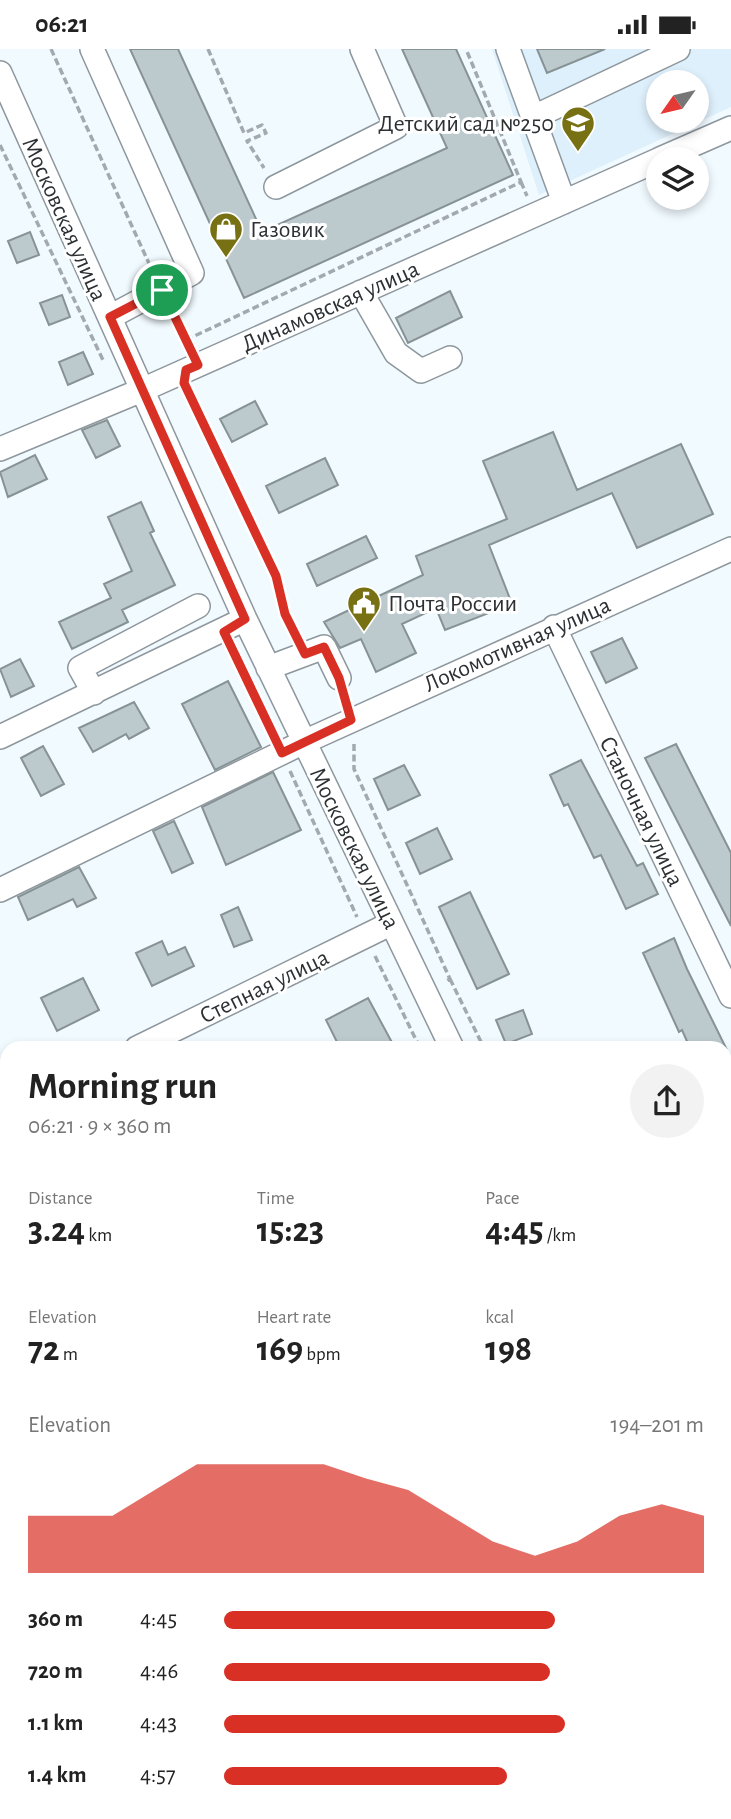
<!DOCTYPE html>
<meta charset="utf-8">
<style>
body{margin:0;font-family:"Alegreya Sans",sans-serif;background:#f2f2f2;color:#222;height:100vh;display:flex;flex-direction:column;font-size:26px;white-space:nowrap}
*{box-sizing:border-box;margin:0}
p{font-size:23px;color:#767676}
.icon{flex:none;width:38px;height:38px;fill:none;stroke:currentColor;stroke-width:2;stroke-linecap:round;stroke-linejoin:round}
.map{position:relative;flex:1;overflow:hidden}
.side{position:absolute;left:0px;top:992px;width:732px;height:779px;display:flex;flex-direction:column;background:#fff;border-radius:21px 21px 0 0;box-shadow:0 4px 10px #0003}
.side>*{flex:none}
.needle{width:46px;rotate:236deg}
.fabs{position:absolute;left:646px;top:21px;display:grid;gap:14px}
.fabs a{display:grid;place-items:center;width:63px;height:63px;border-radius:50%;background:#fff;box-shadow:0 4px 10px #0003;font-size:35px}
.pin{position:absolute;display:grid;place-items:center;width:60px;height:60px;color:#fff;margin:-30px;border:4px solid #fff;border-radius:50%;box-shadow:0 2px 7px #0007}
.round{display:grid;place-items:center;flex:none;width:74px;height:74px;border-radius:37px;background:#f2f2f2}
.summary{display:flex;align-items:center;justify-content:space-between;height:119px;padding:0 28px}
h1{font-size:38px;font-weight:600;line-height:52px}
.figures{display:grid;grid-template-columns:repeat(3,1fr);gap:10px;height:119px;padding:7px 28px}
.figures div{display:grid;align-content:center}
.figures b{font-size:35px;font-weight:600}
.figures small{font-size:19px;font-weight:400}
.figures p{font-size:19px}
.chart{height:196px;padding:14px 28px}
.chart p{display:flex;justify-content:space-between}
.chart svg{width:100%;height:126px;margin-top:7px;fill:#d93025;opacity:.7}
ul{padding:0 28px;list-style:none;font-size:23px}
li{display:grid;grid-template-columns:112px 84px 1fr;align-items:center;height:52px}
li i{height:18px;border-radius:9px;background:#d93025}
.status{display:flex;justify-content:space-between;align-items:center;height:49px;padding:0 35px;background:#fff;direction:ltr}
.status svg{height:19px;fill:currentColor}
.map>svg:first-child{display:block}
.built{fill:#def0fc;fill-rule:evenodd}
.building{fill:#bdcacd;stroke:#869294;stroke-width:2}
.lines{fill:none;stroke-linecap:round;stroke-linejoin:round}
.minor-casing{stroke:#8d979d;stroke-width:26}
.path{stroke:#a3aaaf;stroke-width:3.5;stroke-dasharray:7 3.5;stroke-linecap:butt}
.minor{stroke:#fff;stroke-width:23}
.route-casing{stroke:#fff;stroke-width:14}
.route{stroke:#d93025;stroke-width:9}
.labels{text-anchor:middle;stroke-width:6;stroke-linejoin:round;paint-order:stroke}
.poi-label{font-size:24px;fill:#2d3134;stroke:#fff;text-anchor:start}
.street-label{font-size:24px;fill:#2d3134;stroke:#fff}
</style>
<div class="status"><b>06:21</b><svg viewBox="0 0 49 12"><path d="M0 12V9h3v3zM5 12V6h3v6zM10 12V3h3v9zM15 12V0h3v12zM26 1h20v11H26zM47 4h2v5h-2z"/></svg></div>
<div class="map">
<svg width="731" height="1770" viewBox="0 0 731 1770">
<rect width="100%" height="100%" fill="#f1faff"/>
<path class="built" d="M 492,0 L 731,0 L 731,58 L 539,146 ZM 658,33 L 696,33 L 696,72 L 658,72 Z"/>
<path class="building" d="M 130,0 L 178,0 L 262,183 L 447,99 L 402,0 L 456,0 L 513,126 L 244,249 Z
M 537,0 L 605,0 L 547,24 Z
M 30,183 L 39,206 L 17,214 L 8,192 Z
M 450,242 L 462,268 L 408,294 L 396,269 Z
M 62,246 L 70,268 L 49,276 L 40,254 Z
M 83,303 L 93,325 L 68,336 L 59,313 Z
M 255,352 L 267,375 L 232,393 L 220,370 Z
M 107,371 L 120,397 L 96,409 L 82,381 Z
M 553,383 L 577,441 L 681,395 L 713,465 L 637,499 L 612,444 L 489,496 L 512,555 L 445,581 L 436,559 L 402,575 L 416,604 L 376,623 L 361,590 L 340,599 L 324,573 L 423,526 L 416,507 L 507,470 L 483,412 Z
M 35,406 L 47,430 L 8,448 L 0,423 Z
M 325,409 L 338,436 L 279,464 L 266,437 Z
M 141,453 L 154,482 L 150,484 L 175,536 L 122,561 L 128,573 L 72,600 L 59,573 L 111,549 L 104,535 L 132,522 L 108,468 Z
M 366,487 L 377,509 L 317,537 L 307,515 Z
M 622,589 L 637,619 L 606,634 L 591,603 Z
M 20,610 L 34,637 L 11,648 L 0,620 Z
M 228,632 L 261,698 L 215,721 L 182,655 Z
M 134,653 L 149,679 L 129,690 L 126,685 L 93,703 L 79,679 Z
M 676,695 L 731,804 L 731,877 L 645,709 Z
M 43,697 L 64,735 L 41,747 L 21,709 Z
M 581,711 L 637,817 L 643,814 L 658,845 L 626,860 L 601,806 L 594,809 L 568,755 L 564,757 L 550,726 Z
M 404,716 L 420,746 L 388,761 L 374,730 Z
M 273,723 L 301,781 L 226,816 L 202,758 Z
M 174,772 L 193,814 L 172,824 L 153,782 Z
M 437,779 L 452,810 L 420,825 L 406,794 Z
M 79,818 L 96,849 L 77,858 L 73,850 L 28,871 L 18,848 Z
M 470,843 L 509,925 L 477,940 L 439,858 Z
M 238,858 L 252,891 L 234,898 L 221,866 Z
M 674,889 L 687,920 L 726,999 L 690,999 L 682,981 L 679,983 L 643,904 Z
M 162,892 L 168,906 L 185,898 L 194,917 L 152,937 L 136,904 Z
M 83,929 L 99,961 L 57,982 L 41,949 Z
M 368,949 L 395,999 L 340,999 L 326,971 Z
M 523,961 L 532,985 L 506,995 L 496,971 Z"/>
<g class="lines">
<g class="minor-casing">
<path id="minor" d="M 92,0 L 192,224 L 110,268
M 508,0 L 564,153
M 0,24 L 245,570 L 452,999
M 532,69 L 678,0
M 660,110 L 731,79
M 276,138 L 396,78 L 362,0
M 361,243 L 396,304 L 421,322 L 450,309
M 0,400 L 142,341 L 658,111
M 554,578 L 731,947
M 268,619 L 324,598 L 339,629
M 94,644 L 80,619 L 198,557
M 0,688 L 245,570
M 0,841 L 304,693 L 731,500
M 137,999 L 390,875
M 0,1067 L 7,1064
M 724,1417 L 731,1413
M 0,1421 L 7,1433
M 0,1456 L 7,1453
M 724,1548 L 731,1562
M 724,1739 L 731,1735
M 176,1764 L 180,1770
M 10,1770 L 21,1764
M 662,1770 L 674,1764"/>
</g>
<path class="path" d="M 51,0 L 152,221
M 208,0 L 244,84 L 262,76 L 266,84 L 247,92 L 264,119
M 0,96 L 103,311
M 521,133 L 527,147
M 171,260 L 185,291
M 186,291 L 521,133 L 466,0
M 189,343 L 276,527 L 285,565 L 295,585
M 232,599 L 272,684
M 354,695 L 354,720 L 450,930 L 445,933
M 290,722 L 357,868
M 375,907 L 420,999
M 450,930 L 484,999
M 0,1382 L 7,1397
M 724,1504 L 731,1516
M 724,1615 L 731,1628"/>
<use href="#minor" class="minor"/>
</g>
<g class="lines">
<g class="route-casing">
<path id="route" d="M 162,241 L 198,316 L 186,321 L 184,334 L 276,527 L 285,565 L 305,605 L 324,598 L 339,629 L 351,671 L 282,704 L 224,583 L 245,570 L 110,268 Z"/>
</g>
<use href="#route" class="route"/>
</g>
<defs>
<g id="school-pin" transform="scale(1.75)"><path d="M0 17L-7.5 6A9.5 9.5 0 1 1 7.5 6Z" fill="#777113" stroke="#fff"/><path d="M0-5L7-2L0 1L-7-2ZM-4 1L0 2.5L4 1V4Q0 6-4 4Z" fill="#fff"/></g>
<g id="shop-pin" transform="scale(1.75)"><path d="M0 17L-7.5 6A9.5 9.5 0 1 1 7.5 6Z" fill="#777113" stroke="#fff"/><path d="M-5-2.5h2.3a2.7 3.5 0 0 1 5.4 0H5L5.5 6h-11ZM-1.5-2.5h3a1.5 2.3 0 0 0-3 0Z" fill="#fff"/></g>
<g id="civic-pin" transform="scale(1.75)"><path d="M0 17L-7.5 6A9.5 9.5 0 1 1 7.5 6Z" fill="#777113" stroke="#fff"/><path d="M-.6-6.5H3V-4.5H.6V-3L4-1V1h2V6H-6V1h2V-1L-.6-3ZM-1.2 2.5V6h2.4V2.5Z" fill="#fff"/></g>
</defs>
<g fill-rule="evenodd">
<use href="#school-pin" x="578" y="74"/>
<use href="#shop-pin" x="226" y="180"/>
<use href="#civic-pin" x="364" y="554"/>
</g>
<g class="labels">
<g class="poi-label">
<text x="554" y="82" text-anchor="end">Детский сад №250</text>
<text x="250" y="188">Газовик</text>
<text x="388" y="562">Почта России</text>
</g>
<g class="street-label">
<text transform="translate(65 170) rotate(66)" y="8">Московская улица</text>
<text transform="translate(330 257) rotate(-24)" y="8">Динамовская улица</text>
<text transform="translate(517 595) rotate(-24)" y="8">Локомотивная улица</text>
<text transform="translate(642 762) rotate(64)" y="8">Станочная улица</text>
<text transform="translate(355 799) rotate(64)" y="8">Московская улица</text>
<text transform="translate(264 937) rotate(-26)" y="8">Степная улица</text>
</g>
</g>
</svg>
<div class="fabs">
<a><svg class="needle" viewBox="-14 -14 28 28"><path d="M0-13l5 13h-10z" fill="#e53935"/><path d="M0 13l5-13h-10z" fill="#767676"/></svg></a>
<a><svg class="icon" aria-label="layers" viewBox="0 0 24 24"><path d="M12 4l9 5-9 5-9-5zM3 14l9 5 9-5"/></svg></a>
</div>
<div class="pin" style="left:162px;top:241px;background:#1e9e55"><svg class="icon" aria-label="arrive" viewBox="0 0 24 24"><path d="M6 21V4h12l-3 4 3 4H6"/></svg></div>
<section class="side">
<div class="summary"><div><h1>Morning run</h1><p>06:21 · 9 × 360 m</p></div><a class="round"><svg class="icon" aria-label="share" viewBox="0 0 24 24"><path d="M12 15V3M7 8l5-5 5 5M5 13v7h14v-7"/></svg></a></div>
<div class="figures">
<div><p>Distance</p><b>3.24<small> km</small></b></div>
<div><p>Time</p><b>15:23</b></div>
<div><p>Pace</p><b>4:45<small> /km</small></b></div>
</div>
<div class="figures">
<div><p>Elevation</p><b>72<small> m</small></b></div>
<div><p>Heart rate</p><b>169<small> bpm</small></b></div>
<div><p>kcal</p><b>198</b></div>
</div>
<div class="chart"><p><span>Elevation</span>194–201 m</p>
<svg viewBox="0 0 160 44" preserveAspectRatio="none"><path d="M0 44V24L10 24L20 24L30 15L40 6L50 6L60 6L70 6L80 11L90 15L100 24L110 33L120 38L130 33L140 24L150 20L160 24V44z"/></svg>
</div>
<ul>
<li><b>360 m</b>4:45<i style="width:69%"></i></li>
<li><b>720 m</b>4:46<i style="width:68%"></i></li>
<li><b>1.1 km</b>4:43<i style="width:71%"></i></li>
<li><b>1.4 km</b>4:57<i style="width:59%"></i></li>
</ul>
</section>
</div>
